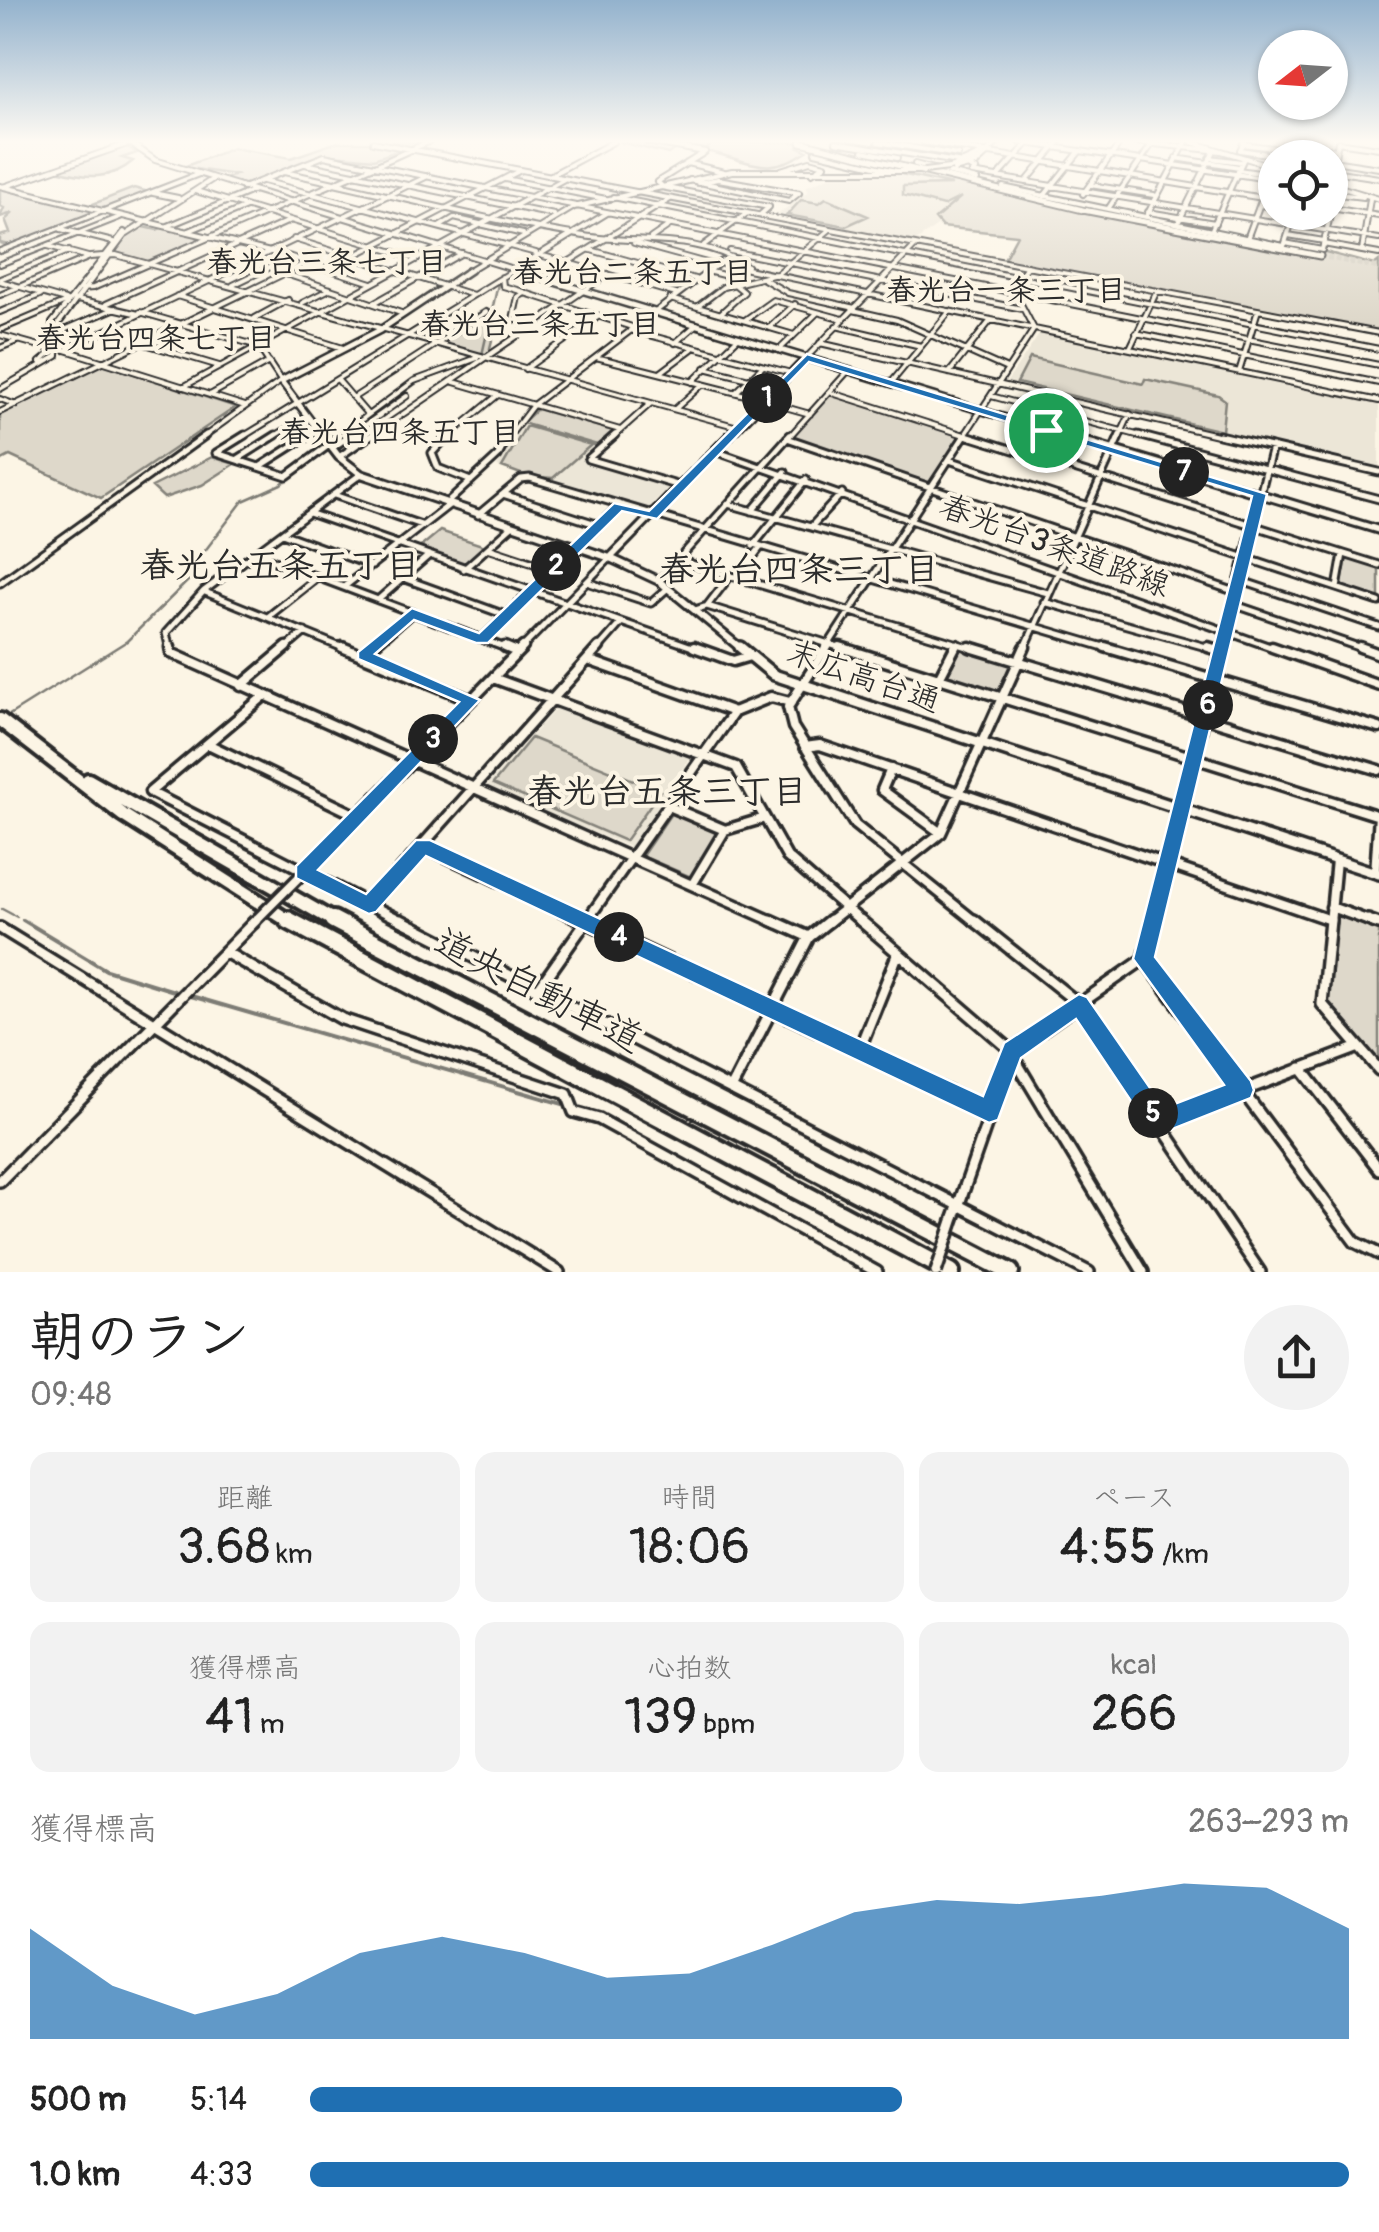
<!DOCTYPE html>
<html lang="ja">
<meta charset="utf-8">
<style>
body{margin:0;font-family:Pangolin,"Klee One",sans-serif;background:#f2f2f2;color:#222;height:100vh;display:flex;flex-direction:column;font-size:38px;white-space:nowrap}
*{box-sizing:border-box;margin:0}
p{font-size:32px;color:#767676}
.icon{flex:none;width:55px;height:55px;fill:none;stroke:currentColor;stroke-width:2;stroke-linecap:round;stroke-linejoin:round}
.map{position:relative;height:1272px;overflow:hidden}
.side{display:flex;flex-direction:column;background:#fff;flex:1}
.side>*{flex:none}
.needle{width:65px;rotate:253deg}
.buttons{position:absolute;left:1258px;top:30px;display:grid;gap:20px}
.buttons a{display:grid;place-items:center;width:90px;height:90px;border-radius:50%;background:#fff;box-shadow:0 2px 8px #0004;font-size:50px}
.pin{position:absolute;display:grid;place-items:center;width:85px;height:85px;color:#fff;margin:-42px;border:5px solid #fff;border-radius:50%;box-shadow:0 2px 10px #0007}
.km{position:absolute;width:50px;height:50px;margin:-25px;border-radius:50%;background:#222;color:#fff;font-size:28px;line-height:50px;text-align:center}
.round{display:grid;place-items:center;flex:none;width:105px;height:105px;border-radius:52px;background:#f2f2f2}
.head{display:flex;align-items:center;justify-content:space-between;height:170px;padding:0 30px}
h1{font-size:55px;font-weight:600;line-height:75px}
.metrics{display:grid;grid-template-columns:repeat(3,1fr);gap:15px;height:170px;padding:10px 30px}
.metrics div{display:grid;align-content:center;border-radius:20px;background:#f2f2f2;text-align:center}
.metrics b{font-size:50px;font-weight:600}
.metrics small{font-size:28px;font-weight:400}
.metrics p{font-size:28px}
.chart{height:280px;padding:20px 30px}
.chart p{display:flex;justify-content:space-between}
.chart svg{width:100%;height:180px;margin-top:10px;fill:#1f6fb2;opacity:.7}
ul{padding:0 30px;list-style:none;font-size:32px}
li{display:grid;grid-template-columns:160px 120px 1fr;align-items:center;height:75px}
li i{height:25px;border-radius:12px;background:#1f6fb2}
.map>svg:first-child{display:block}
.built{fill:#ece6d7}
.green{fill:#ded8ca;stroke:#84827a;stroke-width:2.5}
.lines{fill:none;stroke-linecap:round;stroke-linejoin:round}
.stream-far1{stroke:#7d7b74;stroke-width:2.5}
.stream{stroke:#7d7b74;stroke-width:4}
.trunk-tunnel{stroke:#d2cdc0;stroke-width:5;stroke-dasharray:5 2.5;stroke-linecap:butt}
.minor-far3-casing{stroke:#2b2b2b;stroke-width:8}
.minor-far2-casing{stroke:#2b2b2b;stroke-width:11}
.minor-far1-casing{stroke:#2b2b2b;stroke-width:15}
.minor-casing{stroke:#2b2b2b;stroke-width:16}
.tertiary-far3-casing{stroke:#2b2b2b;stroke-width:8}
.tertiary-far2-casing{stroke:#2b2b2b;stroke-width:10}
.tertiary-far1-casing{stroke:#2b2b2b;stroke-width:12}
.tertiary-casing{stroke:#2b2b2b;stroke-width:16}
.trunk-casing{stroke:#2b2b2b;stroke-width:9}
.motorway-far1-casing{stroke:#2b2b2b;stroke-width:20}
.motorway-casing{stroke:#2b2b2b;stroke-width:24}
.minor-far3{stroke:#fcf5e5;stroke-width:4}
.minor-far2{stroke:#fcf5e5;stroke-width:5}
.minor-far1{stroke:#fcf5e5;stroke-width:8}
.minor{stroke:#fcf5e5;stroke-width:9}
.tertiary-far3{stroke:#fcf5e5;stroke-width:4}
.tertiary-far2{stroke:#fcf5e5;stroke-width:5}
.tertiary-far1{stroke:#fcf5e5;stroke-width:6}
.tertiary{stroke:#fcf5e5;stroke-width:9}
.trunk{stroke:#fcf5e5;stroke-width:5}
.motorway-far1{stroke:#fcf5e5;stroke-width:12}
.motorway{stroke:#fcf5e5;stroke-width:16}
.minor-bridge-far1-casing{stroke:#2b2b2b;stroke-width:15;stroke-linecap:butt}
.minor-bridge-casing{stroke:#2b2b2b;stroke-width:16;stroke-linecap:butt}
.tertiary-bridge-casing{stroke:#2b2b2b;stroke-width:8;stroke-linecap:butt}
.minor-bridge-far1{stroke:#fcf5e5;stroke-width:8}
.minor-bridge{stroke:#fcf5e5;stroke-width:9}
.tertiary-bridge{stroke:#fcf5e5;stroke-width:4}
.route{fill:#1f6fb2;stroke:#fff;stroke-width:2.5;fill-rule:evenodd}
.labels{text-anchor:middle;stroke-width:8;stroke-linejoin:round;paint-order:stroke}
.far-neighbourhood-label{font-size:30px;font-weight:bold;fill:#2b2b2b;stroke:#fcf5e5}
.street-label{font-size:32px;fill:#2b2b2b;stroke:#fcf5e5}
.neighbourhood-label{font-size:35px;font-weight:bold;fill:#2b2b2b;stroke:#fcf5e5}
.near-street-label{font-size:38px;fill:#2b2b2b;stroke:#fcf5e5}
</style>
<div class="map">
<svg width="1379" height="1272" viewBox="0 0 1379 1272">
<rect width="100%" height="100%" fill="#fcf5e5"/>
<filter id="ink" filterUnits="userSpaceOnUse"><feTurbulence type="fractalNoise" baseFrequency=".01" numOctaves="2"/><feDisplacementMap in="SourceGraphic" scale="20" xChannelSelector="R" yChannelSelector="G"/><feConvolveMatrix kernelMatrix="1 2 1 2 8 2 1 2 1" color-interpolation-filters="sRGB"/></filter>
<g filter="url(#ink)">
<path class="built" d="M 898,175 L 953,186 L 964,193 L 947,219 L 913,243 L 777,215 L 809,191 L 805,187 L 831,176 Z
M 1041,332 L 1379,403 L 1379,470 L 1006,383 Z
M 522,424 L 597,446 L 582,460 L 671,487 L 646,510 L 497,467 Z
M 558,706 L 691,756 L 630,847 L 485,788 Z"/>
<path class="green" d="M 337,142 L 422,142 L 374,159 L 322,154 L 243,186 L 223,180 L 235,175 L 183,167 L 233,148 L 291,158 Z
M 620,142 L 796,142 L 814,146 L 797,146 L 807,151 C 766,179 748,159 705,151 L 710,146 L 684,143 L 668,154 Z
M 126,146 L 137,153 L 122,158 L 133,161 C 110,181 87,178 56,170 Z
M 926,173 L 1053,205 L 1315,257 L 1318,250 L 1374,265 L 1379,261 L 1379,334 L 1003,261 L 1017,235 L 942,227 L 935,219 L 961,197 L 943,206 L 903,195 L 903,186 L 952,185 L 901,174 Z
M 0,186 L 88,206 L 134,188 L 149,192 L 13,246 L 0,243 L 0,236 L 10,233 L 5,220 L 13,213 L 0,217 L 4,208 L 0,206 Z
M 826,198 L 828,199 L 868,216 L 846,226 L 787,215 L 801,200 L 819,203 Z
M 142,221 L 140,226 L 157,230 L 165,226 L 211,237 L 150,264 L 106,253 L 118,236 Z
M 485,309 L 499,313 L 490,348 L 496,351 L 486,359 L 406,337 L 421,328 L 445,334 Z
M 1030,358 L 1143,384 L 1145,379 L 1218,395 L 1225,400 L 1222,431 L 1017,383 Z
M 104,364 L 236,407 L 101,498 L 10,456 L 0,461 L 0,415 Z
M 829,394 L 961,435 L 928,485 L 790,438 Z
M 537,409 L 613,431 L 597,445 L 522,423 Z
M 526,426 L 591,445 L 553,478 L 526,476 L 502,467 Z
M 212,457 L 235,464 L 202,485 L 164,498 L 152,487 Z
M 440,531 L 485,546 L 464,566 L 418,549 Z
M 1347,557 L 1379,568 L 1379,599 L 1341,588 Z
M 958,646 L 1012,663 L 996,694 L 943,677 Z
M 531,738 L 660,791 L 625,841 L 493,784 Z
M 672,812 L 720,831 L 691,877 L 642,856 Z
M 1332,911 L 1379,928 L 1379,1064 L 1323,1001 Z"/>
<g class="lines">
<path class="stream-far1" d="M 482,355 L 498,284
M 339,440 L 418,382 L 477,361
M 6,717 L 127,641 L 196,573 L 204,552 L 243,501 L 281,484 L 315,459
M 2,909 L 17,917
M 23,920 L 28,923"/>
<path class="stream" d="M 23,920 L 106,970 L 174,991
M 191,996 L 570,1106"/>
<path class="trunk-tunnel" d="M 1320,256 L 1379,268"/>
<g class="minor-far3-casing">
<path id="minor-far3" d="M 373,142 L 1379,333
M 647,142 L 705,152 L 657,182 L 661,185
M 836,142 L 963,163
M 878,142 L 958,155
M 924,142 L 1275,200
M 1020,142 L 1275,180
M 1135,142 L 1221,151
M 1192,142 L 1275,167
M 1244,142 L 1240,150 L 1293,158
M 1284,142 L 1336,150
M 1243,144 L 1334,156
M 863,151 L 897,158
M 815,152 L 896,171
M 1176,158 L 1208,163
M 1210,158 L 1242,162
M 1333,161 L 1379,168
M 1208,162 L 1239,167
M 687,163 L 724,172
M 961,163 L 986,152
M 305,164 L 554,215
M 915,164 L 977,180
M 377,165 L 428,142
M 969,167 L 976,170 L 972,173 L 1379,239
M 781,170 L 810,161 L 825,165 L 812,173
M 954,170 L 976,164 L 988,153
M 1238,170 L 1274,175
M 1333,171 L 1379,178
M 284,172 C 384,193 483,220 584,236 C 640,245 697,233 747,266
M 551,175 L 613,142
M 998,177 L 1028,143
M 1331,177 L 1338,142 L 1379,148
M 505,179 L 606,199
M 690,180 L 789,201 L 799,193
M 263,181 L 536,253
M 1026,182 L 1059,142
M 698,183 L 718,179 L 799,193
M 1330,184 L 1379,199
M 1090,185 L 1154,195
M 0,186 L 291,257 L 372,283
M 3,187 L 130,143
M 661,187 L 769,207 L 760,215
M 1003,187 L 1284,246
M 243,188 L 324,156 L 1379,365
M 196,191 L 417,259
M 153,193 L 178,198
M 1330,193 L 1363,197
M 1083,194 L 1121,142
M 1044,196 L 1080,151
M 613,197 L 1379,349
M 1260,205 L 1275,207
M 1331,208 L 1379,216
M 1108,209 L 1152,144
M 1148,212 L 1215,223
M 1295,212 L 1285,243 L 1322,250 L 1337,186
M 1146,217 L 1186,142
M 1178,223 L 1213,153
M 168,226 L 252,191
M 439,227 L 454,218 L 523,234
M 61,229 L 113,242
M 1212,229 L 1244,158
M 189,231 L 246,207
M 1288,235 L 1324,241
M 1248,236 L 1274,166
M 651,238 L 670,225
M 294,239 L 473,295
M 634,243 L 714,265
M 1323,244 L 1379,254
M 704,245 L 746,214
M 48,246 L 88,257
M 591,250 L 695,279
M 0,251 L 199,174
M 730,251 L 1023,309
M 1362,251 L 1370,199
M 540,255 L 676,294
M 719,263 L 1379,401
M 0,264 L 120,217
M 1027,266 L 1012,287 L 1034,329
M 330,268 L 519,171
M 707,271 L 723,275 L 744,292 L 721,313
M 286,274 L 404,314
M 502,277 L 503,286 L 524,292
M 544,277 L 670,199
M 762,278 L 788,293 L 855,308
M 0,279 L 69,251
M 0,281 L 65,300
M 233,285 L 289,258
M 81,289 L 93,288 L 374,166
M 0,295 L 90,257 L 116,255 L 738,427
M 177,296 L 343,348
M 670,299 L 794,335
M 302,303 L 330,289
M 374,303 L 462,253
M 106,304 L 289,221
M 697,307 L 723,287 L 777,274 L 829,230
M 853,310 L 897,320 L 1007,369
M 0,312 L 40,295
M 140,312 L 258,346 L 281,381 L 202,438
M 255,318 L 288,300
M 745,320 L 773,300 L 843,319
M 535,325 L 513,319 L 518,297 L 525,293 L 632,327
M 836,326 L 921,346
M 769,328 L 795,304
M 0,330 L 73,299 L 139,314
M 630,330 L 791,373
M 57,333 L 116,308
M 1136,333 L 1379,383
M 0,335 L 54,350
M 675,343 L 697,324
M 820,343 L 1230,438
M 145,344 L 219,366
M 0,348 L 17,341
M 1130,348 L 1157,291
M 780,349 L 817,313
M 65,350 L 428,176
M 66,350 L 245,406
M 596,357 L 765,400
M 807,357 L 915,246
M 40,362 L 51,353 L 52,323 L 124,232
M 705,368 L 749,379
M 525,369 L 599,316
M 1239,372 L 1258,310
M 660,373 L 692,349
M 949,373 L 991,320
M 337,379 L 368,415
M 454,382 L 620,430
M 692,382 L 739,337
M 891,383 L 950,311
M 183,387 L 564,179
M 0,389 L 57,356 L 59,323 L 124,236 L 213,179
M 736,392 L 763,366
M 829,392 L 974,438
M 210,395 L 269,362
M 991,396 L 1148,438
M 353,398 L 486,312
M 0,399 L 16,405
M 764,401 L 810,414
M 675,409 L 703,384
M 0,412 L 308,262
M 241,438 L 607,213
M 272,438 L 307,416
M 306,438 L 318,430
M 337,438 L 414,381 L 477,358
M 347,438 L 407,396
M 368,438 L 608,274
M 446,438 L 498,395
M 508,438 L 533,405 L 722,261
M 612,438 L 650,404
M 788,438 L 849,370
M 963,438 L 1034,329
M 1119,438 L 1130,414"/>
</g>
<g class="minor-far2-casing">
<path id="minor-far2" d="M 245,435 L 216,453 L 287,476 L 329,445
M 449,435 L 432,453 L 438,468 L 471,481
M 966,435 L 1379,565
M 1138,435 L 1379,499
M 1219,435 L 1379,472
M 787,438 L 1236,592
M 328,444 L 340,435
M 332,448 L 351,435
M 715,451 L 1279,650
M 339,457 L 371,435
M 589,458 L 615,435
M 238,459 L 276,435
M 588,459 L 680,486
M 949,460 L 1379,602
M 261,466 L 310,435
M 503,494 L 599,525
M 334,495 L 421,525
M 446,504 L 498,456 L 509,435
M 728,504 L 1048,593
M 752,511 L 785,472
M 309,513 L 701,650
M 478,515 L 521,479 L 530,478 L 1114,650
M 811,527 L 842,493
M 282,533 L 372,566
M 753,546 L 806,480
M 488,548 L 552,569
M 253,553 L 511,650
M 678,560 L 978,650
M 464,569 L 512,526
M 403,578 L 505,615
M 737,578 L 760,548
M 1239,580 L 1379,627
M 659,581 L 790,435
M 587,582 L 651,603 L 668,588
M 0,583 L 206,435
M 345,586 L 449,505
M 1337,588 L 1343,554
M 205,592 L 348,650
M 378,600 L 428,556
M 1044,602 L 1217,650
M 1233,604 L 1367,650
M 707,606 L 848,650
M 695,610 L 707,606 L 730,576
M 269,616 L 318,577
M 482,639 L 619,506
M 170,650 L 166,633 L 204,591 L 361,474
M 284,650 L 305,632
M 370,650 L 411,614
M 520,650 L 610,558
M 597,650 L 620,624
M 825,650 L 965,435
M 953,650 L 957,643
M 1024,650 L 1120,435
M 1221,650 L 1272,447"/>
</g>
<g class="minor-far1-casing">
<path id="minor-far1" d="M 170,647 L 171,653 L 777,923
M 342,647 L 471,700
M 505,647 L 517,652
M 694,647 L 733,661 L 750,656
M 827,647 L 788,707 L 793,727 L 855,825 L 977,923
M 840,647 L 1379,816
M 970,647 L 1379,770
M 1105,647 L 1379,728
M 1208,647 L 1221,651
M 1272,647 L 1379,685
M 1360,647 L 1379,654
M 363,656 L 373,647
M 588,660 L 734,712
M 493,678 L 736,767 L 787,857 L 863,923
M 939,678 L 955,647
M 241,686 L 287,647
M 264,696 L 150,792 L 406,923
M 208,744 L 358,816
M 805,747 L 820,745 L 1330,920
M 891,769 L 882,790 L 941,833
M 668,806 L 725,830 L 765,818
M 423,846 L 587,923
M 1375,873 L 1379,814
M 300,875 L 523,647
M 692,885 L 725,830
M 369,905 L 599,647
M 1331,907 L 1375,923
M 585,923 L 734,712 L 771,697 L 790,702
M 827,923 L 941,833 L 1025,647
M 1153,923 L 1222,647
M 1330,923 L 1336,860"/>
</g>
<g class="minor-casing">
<path id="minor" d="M 401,920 L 1089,1272
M 582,920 L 989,1111
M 771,920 L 809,937
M 860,920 L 1012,1051
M 974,920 L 1079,1004 L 1260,1272
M 1330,920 L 1322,1004 L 1379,1070
M 1368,920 L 1379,924
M 0,928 L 559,1272
M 225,952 L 342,1019 L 567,1094 L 574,1112 L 599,1119 L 877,1272
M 1144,959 L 1355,1242 L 1379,1254
M 537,991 L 587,920
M 859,1050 L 898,953
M 1011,1053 L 1143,1272
M 1301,1068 L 1379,1169
M 731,1089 L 809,937 L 830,920
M 1160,1122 L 1359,1047
M 0,1181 L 252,924
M 954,1218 L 1012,1051 L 1144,959 L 1154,920"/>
</g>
<g class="tertiary-far3-casing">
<path id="tertiary-far3" d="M 129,142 L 155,160 L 523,272
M 949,168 L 980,159 L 998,142
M 466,272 L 574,207 L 732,171 L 920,171"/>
</g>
<g class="tertiary-far2-casing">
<path id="tertiary-far2" d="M 515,270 L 1072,438
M 324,438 L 281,381 L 380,330 L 470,270
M 728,438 L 807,357"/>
</g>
<g class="tertiary-far1-casing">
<path id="tertiary-far1" d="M 322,435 L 339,457 L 361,474 L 610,558 L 659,581 L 743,650
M 1064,435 L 1379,530
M 610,558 L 730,435"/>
</g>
<g class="tertiary-casing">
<path id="tertiary" d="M 740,647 L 774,675 L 1379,874"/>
</g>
<g class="trunk-casing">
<path id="trunk" d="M 801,142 L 1083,210 L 1320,256"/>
</g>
<g class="motorway-far1-casing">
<path id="motorway-far1" d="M 0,720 L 123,815 L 292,923
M 88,780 L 338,923"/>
</g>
<g class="motorway-casing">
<path id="motorway" d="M 288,920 L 951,1272
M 333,920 L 1010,1272"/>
</g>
<use href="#minor-far3" class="minor-far3"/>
<use href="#minor-far2" class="minor-far2"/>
<use href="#minor-far1" class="minor-far1"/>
<use href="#minor" class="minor"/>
<use href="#tertiary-far3" class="tertiary-far3"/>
<use href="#tertiary-far2" class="tertiary-far2"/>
<use href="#tertiary-far1" class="tertiary-far1"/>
<use href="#tertiary" class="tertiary"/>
<use href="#trunk" class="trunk"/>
<use href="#motorway-far1" class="motorway-far1"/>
<use href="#motorway" class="motorway"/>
<g class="minor-bridge-far1-casing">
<path id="minor-bridge-far1" d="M 253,923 L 299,877"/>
</g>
<g class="minor-bridge-casing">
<path id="minor-bridge" d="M 252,924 L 256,920
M 936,1272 L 954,1218"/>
</g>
<g class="tertiary-bridge-casing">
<path id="tertiary-bridge" d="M 924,171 L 949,168"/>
</g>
<use href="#minor-bridge-far1" class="minor-bridge-far1"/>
<use href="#minor-bridge" class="minor-bridge"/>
<use href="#tertiary-bridge" class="tertiary-bridge"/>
</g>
</g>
<linearGradient id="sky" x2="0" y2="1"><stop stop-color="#93b2cd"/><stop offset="0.44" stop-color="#fefaf3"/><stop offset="1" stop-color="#fefaf3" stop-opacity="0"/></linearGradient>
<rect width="1379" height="321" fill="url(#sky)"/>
<path class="route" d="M 807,354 L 1267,494 L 1155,957 L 1251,1081 L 1254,1090 L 1251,1098 L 1160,1134 L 1151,1131 L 1076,1019 L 1021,1058 L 998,1120 L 989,1123 L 426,856 L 376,912 L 369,914 L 296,878 L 296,866 L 459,702 L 358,659 L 358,652 L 412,608 L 479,633 L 614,503 L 649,511 ZM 809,362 L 1252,496 L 1133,959 L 1224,1085 L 1164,1108 L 1087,997 L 1079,994 L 1004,1043 L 983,1096 L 430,840 L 416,840 L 366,894 L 318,870 L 480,700 L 375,654 L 414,620 L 476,643 L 488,643 L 622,511 L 657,519 Z"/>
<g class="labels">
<g class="far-neighbourhood-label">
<text x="327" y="272">春光台三条七丁目</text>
<text x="633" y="282">春光台二条五丁目</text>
<text x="1006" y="300">春光台一条三丁目</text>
<text x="540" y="334">春光台三条五丁目</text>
<text x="156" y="348">春光台四条七丁目</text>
<text x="400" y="442">春光台四条五丁目</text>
</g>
<g class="street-label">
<text transform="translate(1055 545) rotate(20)" y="11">春光台3条道路線</text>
<text transform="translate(864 676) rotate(19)" y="11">末広高台通</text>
</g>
<g class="neighbourhood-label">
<text x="280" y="577">春光台五条五丁目</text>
<text x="799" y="581">春光台四条三丁目</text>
<text x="667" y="803">春光台五条三丁目</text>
</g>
<g class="near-street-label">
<text transform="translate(539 990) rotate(27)" y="13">道央自動車道</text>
</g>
</g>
</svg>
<div class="buttons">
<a><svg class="needle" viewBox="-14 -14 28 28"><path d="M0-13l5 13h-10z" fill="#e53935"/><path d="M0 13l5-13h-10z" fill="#767676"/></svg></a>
<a><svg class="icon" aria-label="locate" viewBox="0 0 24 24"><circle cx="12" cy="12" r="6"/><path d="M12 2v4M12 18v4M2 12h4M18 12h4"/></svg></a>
</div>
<div class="pin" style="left:1046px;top:430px;background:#1e9e55"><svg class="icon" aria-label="arrive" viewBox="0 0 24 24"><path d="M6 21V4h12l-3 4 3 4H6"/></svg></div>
<b class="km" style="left:767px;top:398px">1</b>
<b class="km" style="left:556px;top:566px">2</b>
<b class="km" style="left:433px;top:739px">3</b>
<b class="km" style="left:619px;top:937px">4</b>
<b class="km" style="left:1153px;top:1113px">5</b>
<b class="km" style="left:1208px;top:705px">6</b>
<b class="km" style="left:1184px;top:472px">7</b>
</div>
<section class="side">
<div class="head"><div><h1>朝のラン</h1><p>09:48</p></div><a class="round"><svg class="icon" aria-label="share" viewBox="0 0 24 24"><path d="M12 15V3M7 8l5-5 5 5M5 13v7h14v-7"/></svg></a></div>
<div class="metrics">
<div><p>距離</p><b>3.68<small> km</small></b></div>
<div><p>時間</p><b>18:06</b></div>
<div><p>ペース</p><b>4:55<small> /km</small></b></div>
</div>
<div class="metrics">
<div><p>獲得標高</p><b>41<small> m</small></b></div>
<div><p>心拍数</p><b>139<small> bpm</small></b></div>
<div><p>kcal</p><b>266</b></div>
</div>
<div class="chart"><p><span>獲得標高</span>263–293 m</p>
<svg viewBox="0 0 160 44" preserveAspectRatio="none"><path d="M0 44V17L10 31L20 38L30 33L40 23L50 19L60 23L70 29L80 28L90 21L100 13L110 10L120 11L130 9L140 6L150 7L160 17V44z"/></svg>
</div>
<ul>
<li><b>500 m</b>5:14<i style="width:57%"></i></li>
<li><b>1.0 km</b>4:33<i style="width:100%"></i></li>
</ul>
</section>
